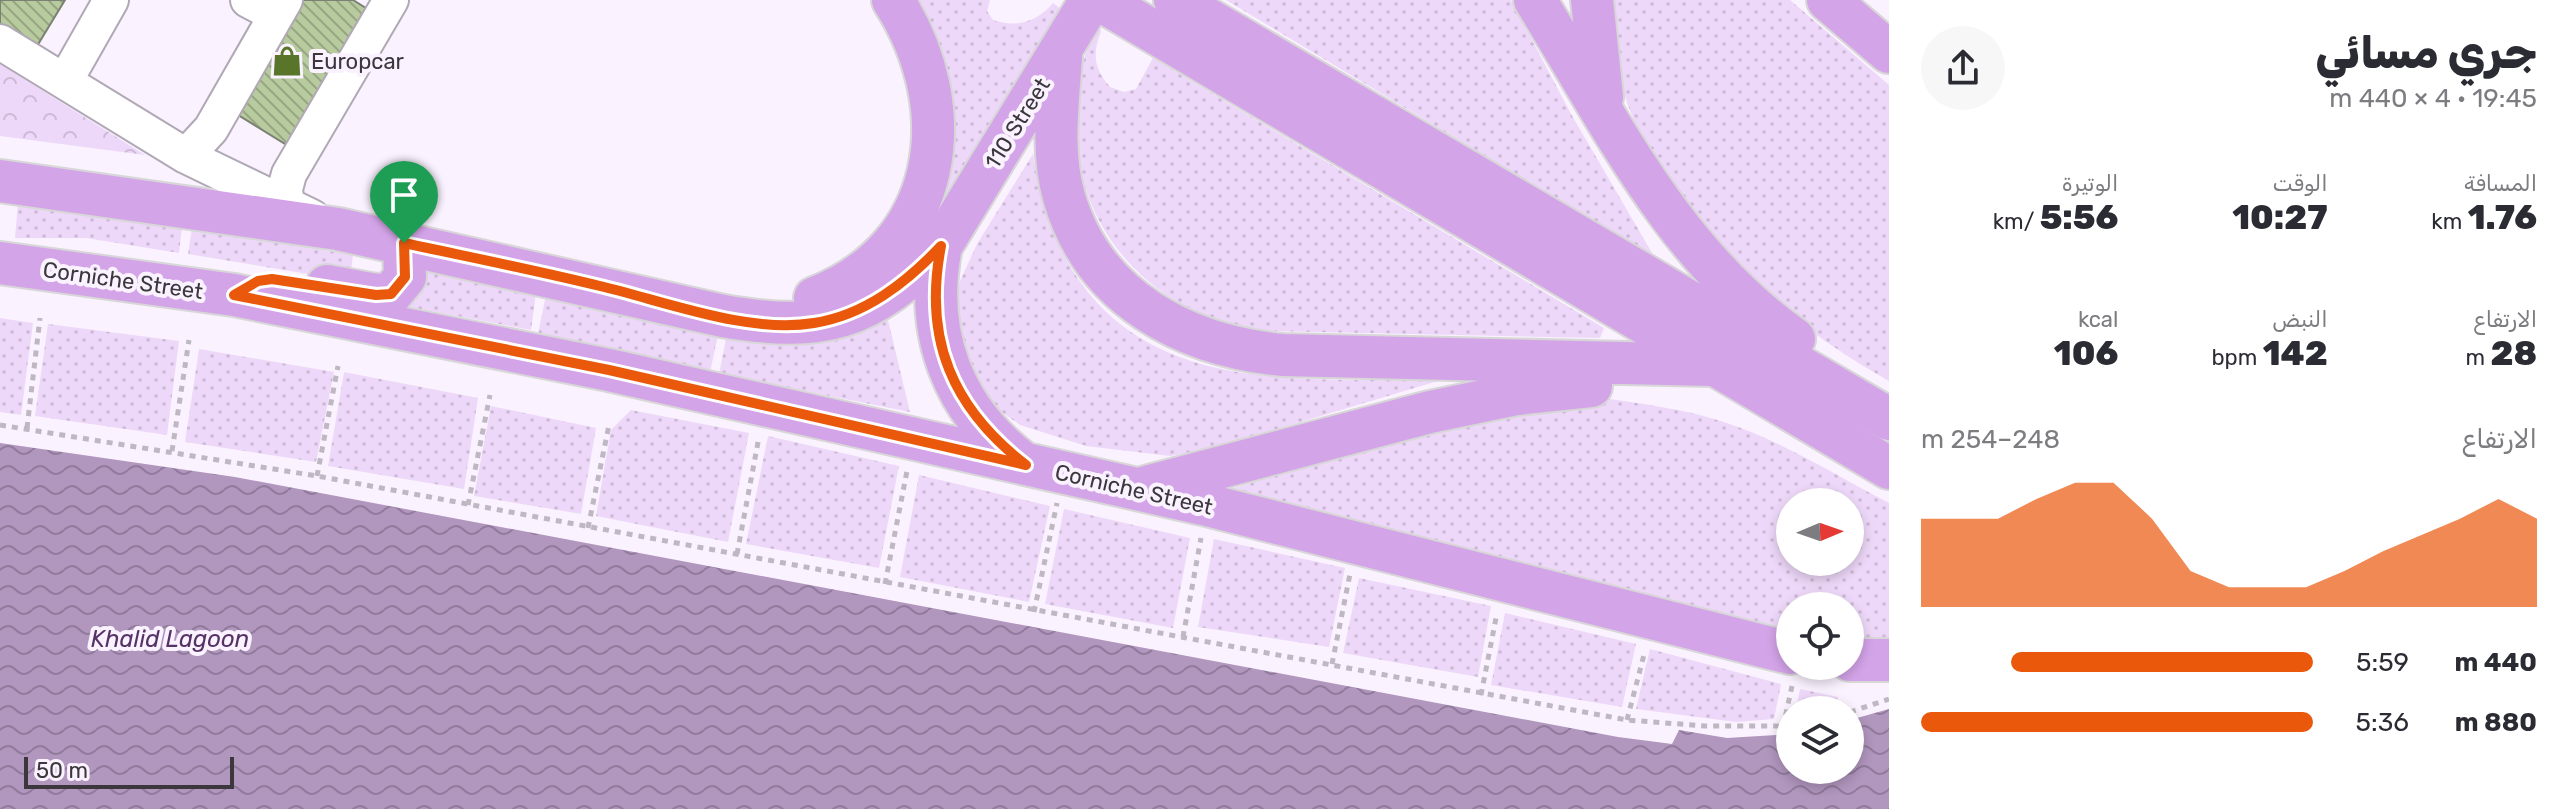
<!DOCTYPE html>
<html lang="ar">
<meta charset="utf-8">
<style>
body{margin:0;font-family:Rubik,Vazirmatn,sans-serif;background:#f7f7f7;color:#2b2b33;direction:rtl;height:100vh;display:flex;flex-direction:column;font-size:30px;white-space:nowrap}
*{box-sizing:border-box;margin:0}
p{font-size:26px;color:#7c7c81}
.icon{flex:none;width:44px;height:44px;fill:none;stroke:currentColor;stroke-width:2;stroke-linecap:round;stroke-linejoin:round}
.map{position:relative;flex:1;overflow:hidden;direction:ltr}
.drawer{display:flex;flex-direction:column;background:#fff;width:680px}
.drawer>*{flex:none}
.needle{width:52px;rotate:88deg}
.controls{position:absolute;left:1776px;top:488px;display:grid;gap:16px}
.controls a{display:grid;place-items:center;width:88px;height:88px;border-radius:50%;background:#fff;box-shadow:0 4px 12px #0003;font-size:40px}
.scale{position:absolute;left:24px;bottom:20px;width:210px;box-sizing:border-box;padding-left:8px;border:4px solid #3b373d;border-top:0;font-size:22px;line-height:28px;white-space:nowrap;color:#3b373d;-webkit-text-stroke:6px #faf2fe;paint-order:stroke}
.pin{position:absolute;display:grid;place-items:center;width:68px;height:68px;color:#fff;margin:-82px -34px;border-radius:50% 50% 50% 0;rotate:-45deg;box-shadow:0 0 8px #0007}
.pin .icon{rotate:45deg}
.round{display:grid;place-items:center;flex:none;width:84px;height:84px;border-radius:42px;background:#f7f7f7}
.summary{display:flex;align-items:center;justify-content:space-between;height:136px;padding:0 32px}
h1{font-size:44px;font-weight:800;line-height:60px}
.figures{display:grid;grid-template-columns:repeat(3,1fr);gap:12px;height:136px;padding:8px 32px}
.figures div{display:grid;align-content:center}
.figures b{font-size:34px;font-weight:800}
.figures small{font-size:22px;font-weight:400}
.figures p{font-size:22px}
.chart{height:224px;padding:16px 32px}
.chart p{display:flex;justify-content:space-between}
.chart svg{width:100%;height:144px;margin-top:8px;fill:#ea580c;opacity:.7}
ul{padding:0 32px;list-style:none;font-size:26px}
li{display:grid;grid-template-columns:128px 96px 1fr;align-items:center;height:60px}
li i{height:20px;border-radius:10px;background:#ea580c}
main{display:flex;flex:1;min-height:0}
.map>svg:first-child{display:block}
.grass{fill:url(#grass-dots);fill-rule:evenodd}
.forest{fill:url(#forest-crowns)}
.water{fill:url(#water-waves)}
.building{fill:url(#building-back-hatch);stroke:#7b8173;stroke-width:2}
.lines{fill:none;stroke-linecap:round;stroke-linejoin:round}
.minor-casing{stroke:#b1a8b6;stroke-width:38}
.major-casing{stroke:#d8d7d8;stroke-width:46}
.path{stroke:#bfb8c2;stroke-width:5;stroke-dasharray:6 6;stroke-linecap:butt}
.minor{stroke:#fff;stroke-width:34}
.major{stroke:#d4a4e9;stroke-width:42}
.route-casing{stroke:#fff;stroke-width:16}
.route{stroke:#ea580c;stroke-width:10}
.labels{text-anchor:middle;stroke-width:8;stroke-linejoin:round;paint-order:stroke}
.poi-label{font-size:22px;fill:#3b373d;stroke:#faf2fe;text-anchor:start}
.street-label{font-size:22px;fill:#3b373d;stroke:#faf2fe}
.water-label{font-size:24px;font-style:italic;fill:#563366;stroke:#faf2fe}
</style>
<main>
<section class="drawer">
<div class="summary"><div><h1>جري مسائي</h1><p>19:45 · 4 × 440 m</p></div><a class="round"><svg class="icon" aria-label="share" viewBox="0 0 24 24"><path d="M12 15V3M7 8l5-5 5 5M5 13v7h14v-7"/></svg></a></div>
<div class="figures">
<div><p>المسافة</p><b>1.76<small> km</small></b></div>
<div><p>الوقت</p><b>10:27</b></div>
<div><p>الوتيرة</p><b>5:56<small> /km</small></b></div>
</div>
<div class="figures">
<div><p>الارتفاع</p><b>28<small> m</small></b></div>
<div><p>النبض</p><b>142<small> bpm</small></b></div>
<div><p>kcal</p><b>106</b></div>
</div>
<div class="chart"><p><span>الارتفاع</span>248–254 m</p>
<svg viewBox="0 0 160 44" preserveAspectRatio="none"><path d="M0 44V17L10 17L20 17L30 11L40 6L50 6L60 17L70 33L80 38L90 38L100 38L110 33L120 27L130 22L140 17L150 11L160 17V44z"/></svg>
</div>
<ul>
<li><b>440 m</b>5:59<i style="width:77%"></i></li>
<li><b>880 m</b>5:36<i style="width:100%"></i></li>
</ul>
</section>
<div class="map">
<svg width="1889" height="809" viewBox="0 0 1889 809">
<defs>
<pattern id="grass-dots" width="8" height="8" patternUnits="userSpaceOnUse" patternTransform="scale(2)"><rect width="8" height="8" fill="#eed8f9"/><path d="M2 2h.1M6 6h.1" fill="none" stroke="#cdbad6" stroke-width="1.8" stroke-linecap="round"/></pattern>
<pattern id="forest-crowns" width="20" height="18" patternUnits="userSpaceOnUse" patternTransform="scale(2)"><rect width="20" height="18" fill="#eed8f9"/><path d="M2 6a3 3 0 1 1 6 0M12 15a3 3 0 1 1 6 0" fill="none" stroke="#cdbad6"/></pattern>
<pattern id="water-waves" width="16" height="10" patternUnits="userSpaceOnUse" patternTransform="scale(2)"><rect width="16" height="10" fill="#b196be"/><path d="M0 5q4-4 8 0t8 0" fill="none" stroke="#917b9c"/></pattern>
<pattern id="building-back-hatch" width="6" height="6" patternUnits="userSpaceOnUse" patternTransform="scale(2)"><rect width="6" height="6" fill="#b7cb9e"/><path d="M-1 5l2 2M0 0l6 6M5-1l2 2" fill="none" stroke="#96a682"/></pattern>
</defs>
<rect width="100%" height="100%" fill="#faf2fe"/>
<path class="grass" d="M 916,0 L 990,0 L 987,11 L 993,20 C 1016,28 1037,22 1053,3 L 1060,8 L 950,193 L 947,191 C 966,124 951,58 916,0 Z
M 1226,0 L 1511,0 L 1571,114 L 1655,258 Z
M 1607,0 L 1790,0 L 1889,85 L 1889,381 C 1781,320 1674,227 1629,108 C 1616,73 1613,36 1607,0 Z
M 1097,28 L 1101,31 C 1092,55 1094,68 1110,87 L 1124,92 L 1136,89 L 1153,58 L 1604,328 L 1600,338 L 1270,331 C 1156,321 1069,228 1076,111 C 1078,82 1082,54 1097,28 Z
M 1033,154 C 1037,174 1040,195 1046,214 C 1111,400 1284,378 1441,380 L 1214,448 L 1170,456 L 1086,446 L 1020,425 L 993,406 L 966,367 L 956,302 L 960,281 L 977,244 Z
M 18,203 L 182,227 L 179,253 L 86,238 L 15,238 Z
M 192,228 L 353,255 L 350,281 L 188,254 Z
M 419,269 L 536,293 L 531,330 L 410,307 L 418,293 Z
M 546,295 L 718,335 L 710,372 L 538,334 Z
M 0,318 L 33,323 L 21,415 L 0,412 Z
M 888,320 L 910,412 L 719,374 L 726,339 C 784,349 835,345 888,320 Z
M 48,324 L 179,341 L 167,435 L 35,416 Z
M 199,349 L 334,372 L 316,462 L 185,442 Z
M 344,372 L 478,398 L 464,489 L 328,466 Z
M 1603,398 C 1644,404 1684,409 1724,422 C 1782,441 1835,475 1889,503 L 1889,643 L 1850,640 L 1850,606 L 1790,606 L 1790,632 L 1227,490 L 1506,409 ZM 1790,502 L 1850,502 L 1850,562 L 1790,562 Z
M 491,406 L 596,428 L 581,514 L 474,496 Z
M 631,410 L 749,433 L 728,542 L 596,516 L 611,430 Z
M 768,436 L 899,466 L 879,568 L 746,544 Z
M 919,475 L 1050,506 L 1029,602 L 900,577 Z
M 1064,509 L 1190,538 L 1173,628 L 1045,604 Z
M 1214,539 L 1345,568 L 1329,647 L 1198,627 Z
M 1359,578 L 1491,606 L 1478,677 L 1343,653 Z
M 1505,613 L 1636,644 L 1622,707 L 1491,685 Z
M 1650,649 L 1781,684 L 1774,719 L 1736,722 L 1636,709 Z
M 1800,689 L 1838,697 L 1836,707 L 1796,710 Z"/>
<path class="forest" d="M 0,64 L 145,155 L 0,136 Z"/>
<path class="water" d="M 0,443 L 235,477 L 1618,737 L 1672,744 L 1679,730 L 1727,738 L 1790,734 L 1790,770 L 1850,770 L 1850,720 L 1889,709 L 1889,809 L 0,809 Z"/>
<path class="building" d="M 0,0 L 65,0 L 37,46 L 0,23 Z
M 290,0 L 353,0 L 377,15 L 295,150 L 225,107 Z"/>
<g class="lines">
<g class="minor-casing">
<path id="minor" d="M 248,0 L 276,15
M 0,42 L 186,156 L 312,217
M 65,81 L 111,0
M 186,156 L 211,129 L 285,0
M 287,206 L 285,189 L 289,174 L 391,0"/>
</g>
<g class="major-casing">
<path id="major" d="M 1100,0 L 1889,468
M 1175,0 L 1889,419
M 1535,0 C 1611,122 1673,254 1794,339
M 1592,0 L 1602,97
M 1828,0 L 1889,52
M 1061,57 C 1058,103 1051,152 1064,197 C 1093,298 1185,346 1283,355 L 1711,365
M 0,181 L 338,229 L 723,316 C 822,333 870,321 941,246 L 1091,0
M 941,246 C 924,333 952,409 1023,463
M 0,263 L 234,295 L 609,370 L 1203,504 L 1790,653
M 327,286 L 376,295 L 391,294 L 405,277 L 404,243
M 815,298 C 944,248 963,109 893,0
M 1146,487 L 1430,412 L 1517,394 L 1591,386
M 1850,660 L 1889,660"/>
</g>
<path class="path" d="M 0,425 L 317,476 L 1627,720 L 1705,726 L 1790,726
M 27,428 L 40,318
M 172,451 L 189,340
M 317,476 L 338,366
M 468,505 L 490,395
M 588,528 L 609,425
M 737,554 L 759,437
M 885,584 L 907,471
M 1034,612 L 1057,503
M 1183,637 L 1201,538
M 1332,664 L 1350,574
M 1481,695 L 1497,613
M 1850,712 L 1889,699
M 1627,720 L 1645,651
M 1783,727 L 1792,686"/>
<use href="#minor" class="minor"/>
<use href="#major" class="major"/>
</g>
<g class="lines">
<g class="route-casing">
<path id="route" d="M 404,243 C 469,257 535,270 600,286 C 664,301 748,334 814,323 C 865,315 906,283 941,246 C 923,339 952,408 1026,465 L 609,370 L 234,295 L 258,281 L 272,279 L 376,295 L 391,294 L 405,277 Z"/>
</g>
<use href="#route" class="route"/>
</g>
<defs>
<g id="shop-bare" transform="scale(2.4)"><path d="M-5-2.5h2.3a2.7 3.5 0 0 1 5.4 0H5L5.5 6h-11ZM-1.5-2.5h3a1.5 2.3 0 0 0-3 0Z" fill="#58752a" stroke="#faf2fe" stroke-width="2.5" paint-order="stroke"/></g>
</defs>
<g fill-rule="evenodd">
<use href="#shop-bare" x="287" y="61"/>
</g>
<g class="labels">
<g class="poi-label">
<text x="311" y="69">Europcar</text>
</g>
<g class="street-label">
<text transform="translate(1017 123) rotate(-58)" y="8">110 Street</text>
<text transform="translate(123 280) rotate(8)" y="8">Corniche Street</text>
<text transform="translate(1134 489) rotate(13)" y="8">Corniche Street</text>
</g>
<g class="water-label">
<text x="170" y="647">Khalid Lagoon</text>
</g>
</g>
</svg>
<div class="controls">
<a><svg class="needle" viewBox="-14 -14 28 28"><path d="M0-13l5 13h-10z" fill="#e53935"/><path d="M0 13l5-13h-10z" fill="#7c7c81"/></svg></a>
<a><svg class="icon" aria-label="locate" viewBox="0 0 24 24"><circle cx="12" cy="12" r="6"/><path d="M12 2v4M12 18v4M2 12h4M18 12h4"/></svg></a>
<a><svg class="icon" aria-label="layers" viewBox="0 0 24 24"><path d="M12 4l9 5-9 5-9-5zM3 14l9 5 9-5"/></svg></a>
</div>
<div class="scale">50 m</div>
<div class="pin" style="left:404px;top:243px;background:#1e9e55"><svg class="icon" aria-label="arrive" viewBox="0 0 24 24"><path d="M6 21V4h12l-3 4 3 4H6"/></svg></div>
</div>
</main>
